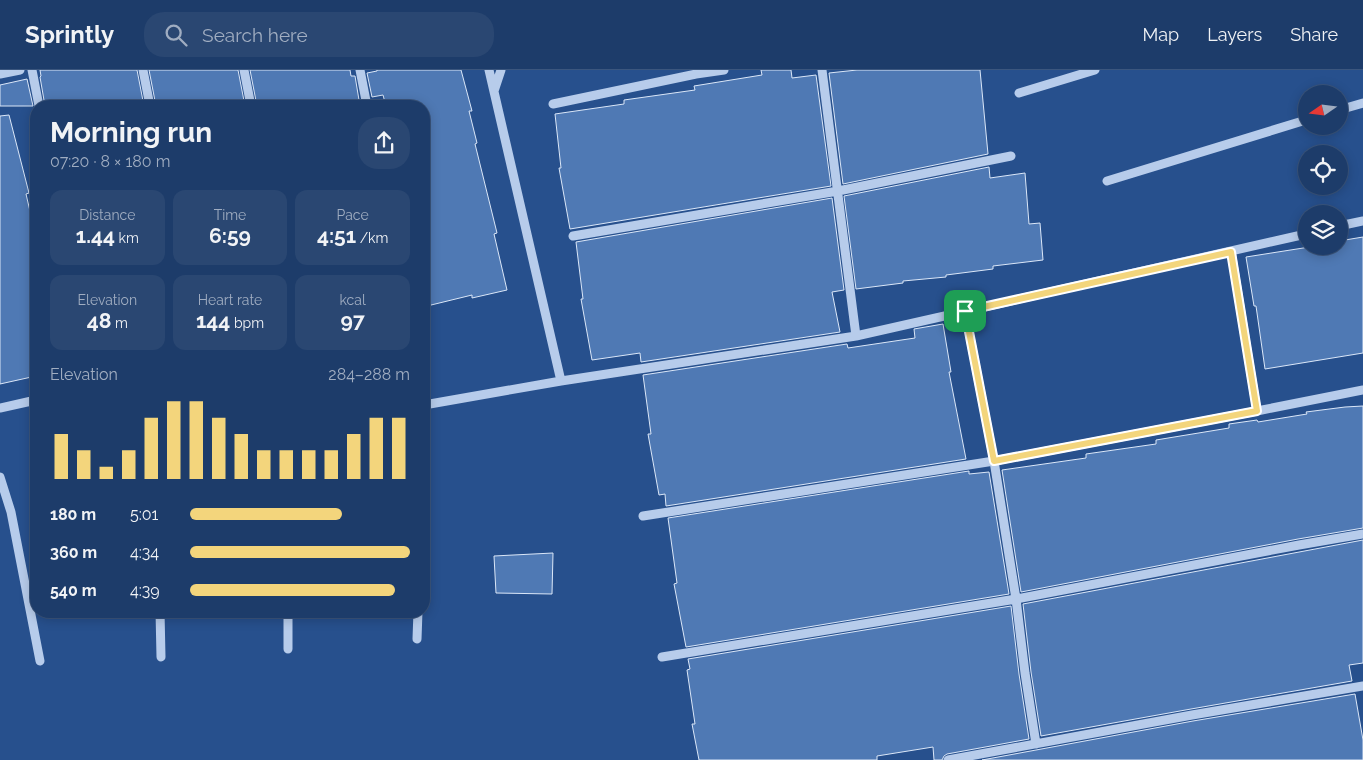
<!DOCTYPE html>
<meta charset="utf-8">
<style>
body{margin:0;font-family:Raleway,sans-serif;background:#2a4772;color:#f1f3f6;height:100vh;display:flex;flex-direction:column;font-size:19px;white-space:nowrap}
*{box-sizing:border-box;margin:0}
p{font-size:16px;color:#a0adc1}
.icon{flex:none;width:28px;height:28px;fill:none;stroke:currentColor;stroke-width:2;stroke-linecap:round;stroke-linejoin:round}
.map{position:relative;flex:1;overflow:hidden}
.drawer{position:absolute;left:30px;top:30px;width:400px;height:518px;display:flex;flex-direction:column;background:#1d3c6a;border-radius:20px;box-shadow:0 2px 12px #0003,0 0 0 1px #3b567e}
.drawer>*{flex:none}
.needle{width:32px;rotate:256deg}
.buttons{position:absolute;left:1298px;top:15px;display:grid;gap:10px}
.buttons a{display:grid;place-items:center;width:50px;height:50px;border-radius:50%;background:#1d3c6a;box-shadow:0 2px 12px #0003,0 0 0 1px #3b567e;font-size:25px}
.pin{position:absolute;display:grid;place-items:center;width:42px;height:42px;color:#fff;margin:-21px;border-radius:10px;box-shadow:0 2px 8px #0006}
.round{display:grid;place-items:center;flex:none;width:52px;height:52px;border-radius:20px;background:#2a4772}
.headline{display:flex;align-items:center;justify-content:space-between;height:85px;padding:0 20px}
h1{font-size:28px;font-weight:700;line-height:38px}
.figures{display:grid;grid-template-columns:repeat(3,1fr);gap:8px;height:85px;padding:5px 20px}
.figures div{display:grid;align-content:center;border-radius:12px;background:#2a4772;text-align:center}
.figures b{font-size:21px;font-weight:700}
.figures small{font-size:14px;font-weight:400}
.figures p{font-size:14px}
.chart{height:140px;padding:10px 20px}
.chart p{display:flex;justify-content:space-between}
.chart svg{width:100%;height:90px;margin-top:5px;stroke:#f3d57c;stroke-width:6}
ul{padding:0 20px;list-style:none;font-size:16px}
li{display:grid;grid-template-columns:80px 60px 1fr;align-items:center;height:38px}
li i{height:12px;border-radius:6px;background:#f3d57c}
header{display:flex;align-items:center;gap:30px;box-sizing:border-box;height:70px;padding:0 25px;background:#1d3c6a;border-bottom:1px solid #3b567e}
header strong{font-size:24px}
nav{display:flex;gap:28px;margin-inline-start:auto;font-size:18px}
.search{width:350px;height:45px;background:#2a4772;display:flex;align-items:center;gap:12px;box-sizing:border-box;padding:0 18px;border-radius:20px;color:#a0adc1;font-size:19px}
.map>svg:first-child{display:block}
.building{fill:#4f79b4;stroke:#dbe7f8}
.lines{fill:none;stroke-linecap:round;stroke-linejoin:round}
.minor{stroke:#b7cceb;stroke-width:9}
.route-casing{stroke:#fff;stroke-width:10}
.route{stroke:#f3d57c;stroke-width:6}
</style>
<header>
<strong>Sprintly</strong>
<div class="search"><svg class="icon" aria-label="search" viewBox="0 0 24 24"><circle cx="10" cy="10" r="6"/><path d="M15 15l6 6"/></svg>Search here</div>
<nav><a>Map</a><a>Layers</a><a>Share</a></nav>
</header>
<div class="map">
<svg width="1363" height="690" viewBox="0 0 1363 690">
<rect width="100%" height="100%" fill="#27508d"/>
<path class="building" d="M 40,0 L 137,0 L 144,36 L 45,36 L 40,7 L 41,6 Z
M 149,0 L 238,0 L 245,36 L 156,36 Z
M 250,0 L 350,0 L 351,6 L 355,6 L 359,30 L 332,36 L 257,36 Z
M 377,0 L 461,0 L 472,41 L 469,41 L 477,73 L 475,74 L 497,163 L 494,164 L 507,220 L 472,228 L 472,225 L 427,236 L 424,223 L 424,36 L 386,36 L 383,25 L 372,27 L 367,3 L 377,1 Z
M 761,0 L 791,0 L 792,8 L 816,5 L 831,116 L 570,159 L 559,98 L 561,98 L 555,44 L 624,34 L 624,30 L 695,20 L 694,16 L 762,5 Z
M 857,0 L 980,0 L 988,84 L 843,114 L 829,3 Z
M 27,9 L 33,36 L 0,36 L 0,15 Z
M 9,45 L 29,123 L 26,124 L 36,167 L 36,306 L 0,314 L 0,46 Z
M 989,97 L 990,108 L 1025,103 L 1029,154 L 1040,153 L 1043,190 L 993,196 L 993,199 L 946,205 L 946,207 L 903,211 L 903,213 L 856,219 L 844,126 Z
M 832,128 L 844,220 L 832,222 L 840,262 L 641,292 L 640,283 L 592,290 L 581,229 L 583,229 L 576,172 Z
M 1363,167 L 1363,283 L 1265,299 L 1256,236 L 1254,236 L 1246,187 L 1316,176 L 1339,176 L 1339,171 Z
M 943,254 L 951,302 L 949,302 L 966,389 L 666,436 L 665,424 L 659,425 L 648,364 L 651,364 L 643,305 L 847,274 L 848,278 L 915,268 L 914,259 Z
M 1363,336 L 1363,458 L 1298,469 L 1021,522 L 1002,400 L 1086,388 L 1086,384 L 1156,374 L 1156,370 L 1229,358 L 1229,354 L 1257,350 L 1258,352 L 1307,344 L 1306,342 L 1345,337 Z
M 969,401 L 969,404 L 989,402 L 1009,524 L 686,577 L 674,514 L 677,513 L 668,448 Z
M 1363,470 L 1363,593 L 1349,595 L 1352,611 L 1191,639 L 1041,666 L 1031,602 L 1023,534 Z
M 553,483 L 552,524 L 496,523 L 494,486 Z
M 1011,536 L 1019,604 L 1029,669 L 947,684 L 944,686 L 942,690 L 934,690 L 933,677 L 877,686 L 877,690 L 699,690 L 692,654 L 695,654 L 687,600 L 690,599 L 688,589 Z
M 1355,624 L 1363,670 L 1363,690 L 982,690 L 1193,651 Z"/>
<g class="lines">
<path class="minor" d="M 32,0 L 39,36
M 143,0 L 150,36
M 244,0 L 251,36
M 360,0 L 367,36
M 0,4 L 20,0
M 494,21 L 501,0
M 1019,23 L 1095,0
M 553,34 L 696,4 L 724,0
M 1339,40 L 1363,33
M 1107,111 L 1306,50
M 1339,156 L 1363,151
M 573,166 L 838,121 L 1011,86
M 965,241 L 994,391 L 1016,529 L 1025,603 L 1036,674
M 856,266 L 1306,164
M 561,311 L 856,266 L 822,0
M 424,335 L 561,311 L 489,0
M 0,338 L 36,330
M 1257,341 L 1363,320
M 0,407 L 11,442 L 40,591
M 643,446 L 994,391 L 1257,341 L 1231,181
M 160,541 L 161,587
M 417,569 L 418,541
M 288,579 L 288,541
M 662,587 L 1016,529 L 1299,475 L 1363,464
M 948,690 L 1192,645 L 1363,616"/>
</g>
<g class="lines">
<g class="route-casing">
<path id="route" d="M 1231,182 L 1257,341 L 994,391 L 965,241 Z"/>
</g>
<use href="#route" class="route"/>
</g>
</svg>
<div class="buttons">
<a><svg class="needle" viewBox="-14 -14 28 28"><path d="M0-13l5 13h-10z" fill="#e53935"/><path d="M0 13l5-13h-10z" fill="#a0adc1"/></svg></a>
<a><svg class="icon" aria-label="locate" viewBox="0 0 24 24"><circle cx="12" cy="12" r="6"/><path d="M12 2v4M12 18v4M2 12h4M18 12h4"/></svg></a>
<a><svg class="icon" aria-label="layers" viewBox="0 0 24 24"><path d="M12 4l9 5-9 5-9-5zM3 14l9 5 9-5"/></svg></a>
</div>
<div class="pin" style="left:965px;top:241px;background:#1e9e55"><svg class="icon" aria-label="arrive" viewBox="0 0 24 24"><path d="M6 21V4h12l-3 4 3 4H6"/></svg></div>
<section class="drawer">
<div class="headline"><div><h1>Morning run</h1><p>07:20 · 8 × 180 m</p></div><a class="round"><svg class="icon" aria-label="share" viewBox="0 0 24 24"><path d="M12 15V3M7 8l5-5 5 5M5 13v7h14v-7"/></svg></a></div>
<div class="figures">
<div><p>Distance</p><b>1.44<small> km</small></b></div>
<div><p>Time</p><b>6:59</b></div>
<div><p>Pace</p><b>4:51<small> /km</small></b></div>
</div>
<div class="figures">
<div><p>Elevation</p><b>48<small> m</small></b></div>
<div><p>Heart rate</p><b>144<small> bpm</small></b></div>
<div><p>kcal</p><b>97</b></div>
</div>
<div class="chart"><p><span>Elevation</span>284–288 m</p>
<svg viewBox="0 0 160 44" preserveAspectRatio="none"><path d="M5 44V22M15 44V30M25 44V38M35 44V30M45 44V14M55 44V6M65 44V6M75 44V14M85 44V22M95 44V30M105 44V30M115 44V30M125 44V30M135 44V22M145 44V14M155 44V14"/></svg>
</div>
<ul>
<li><b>180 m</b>5:01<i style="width:69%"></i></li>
<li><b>360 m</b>4:34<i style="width:100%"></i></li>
<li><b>540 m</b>4:39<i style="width:93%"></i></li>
</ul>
</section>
</div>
